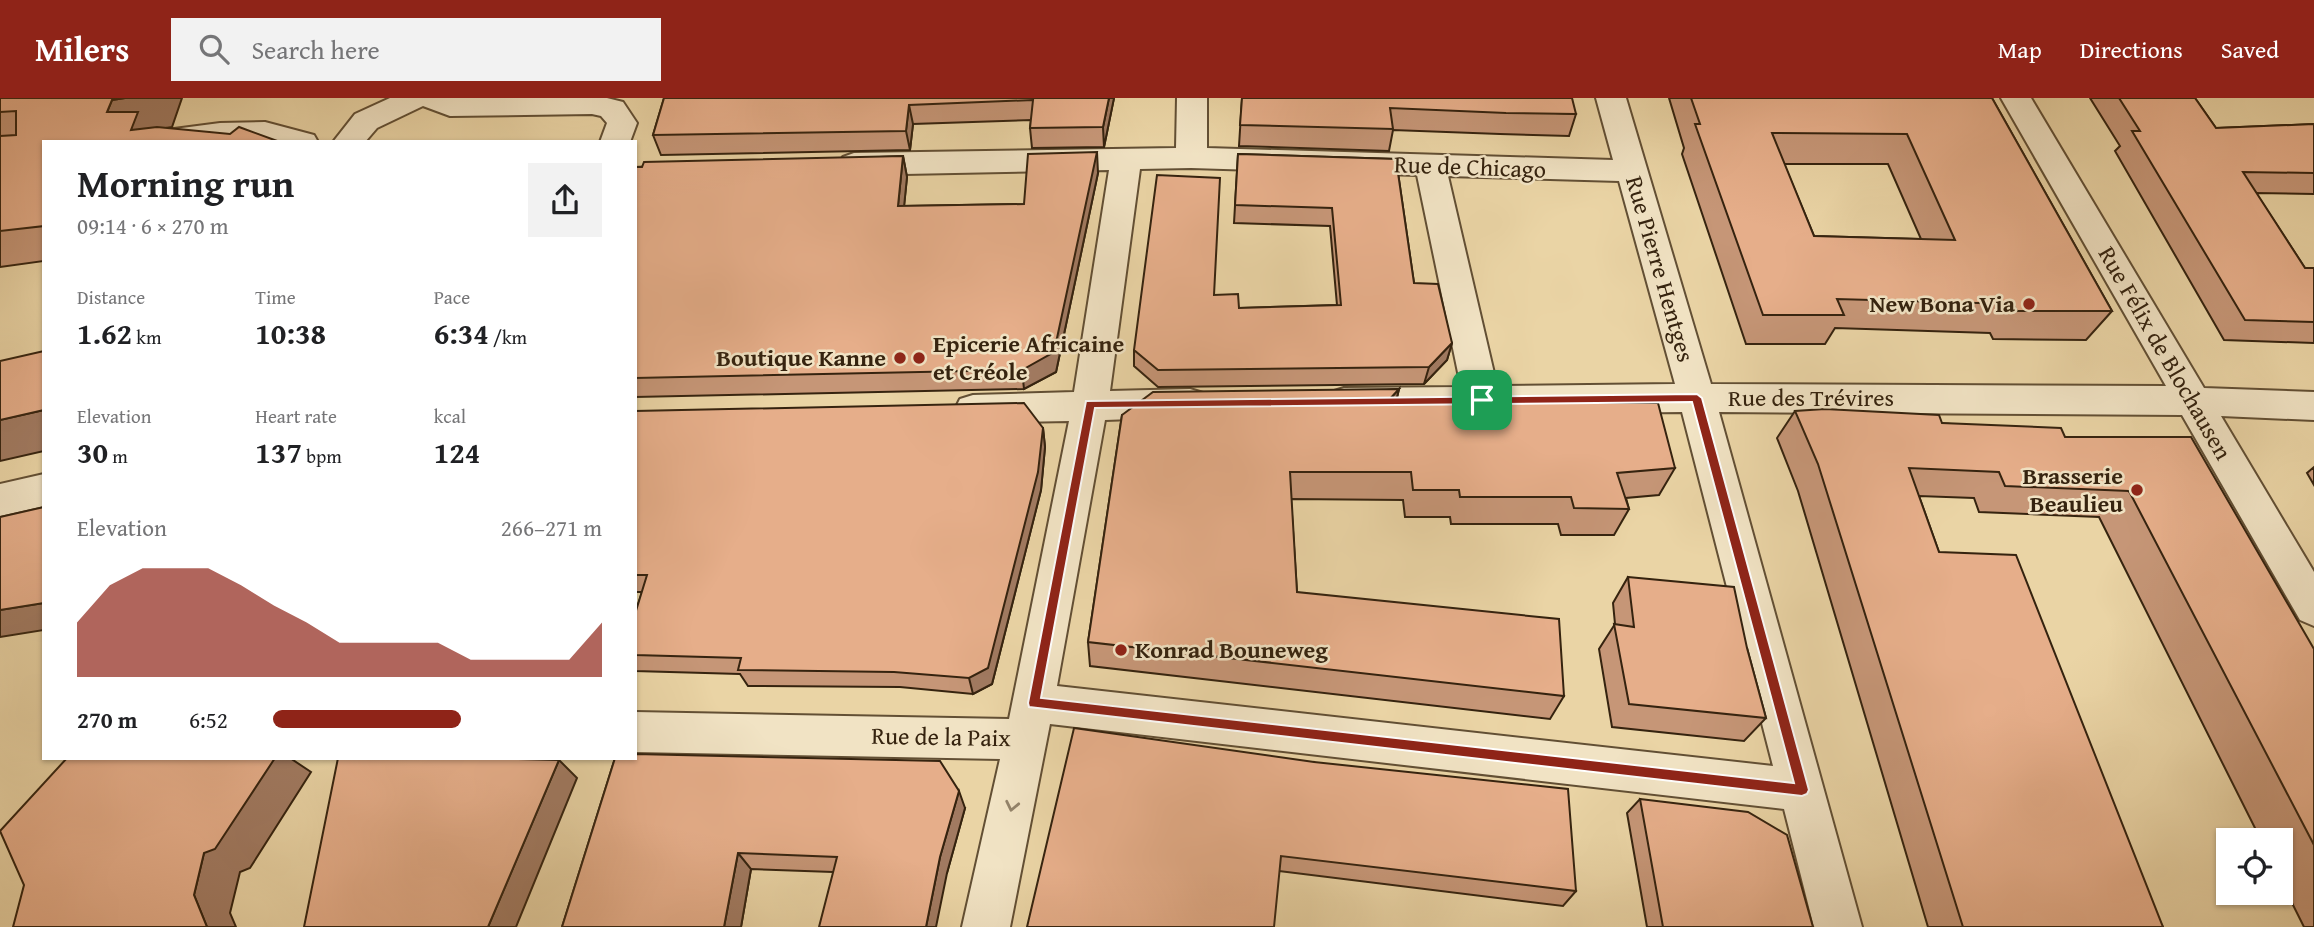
<!DOCTYPE html>
<meta charset="utf-8">
<style>
body{margin:0;font-family:"Gentium Book Plus",serif;background:#f2f2f2;color:#202124;height:100vh;display:flex;flex-direction:column;font-size:26px;white-space:nowrap}
*{box-sizing:border-box;margin:0}
p{font-size:23px;color:#757577}
.icon{flex:none;width:38px;height:38px;fill:none;stroke:currentColor;stroke-width:2;stroke-linecap:round;stroke-linejoin:round}
.map{position:relative;flex:1;overflow:hidden}
.drawer{position:absolute;left:42px;top:42px;width:595px;height:620px;display:flex;flex-direction:column;background:#fff;border-radius:0px;box-shadow:0 2px 5px #0004}
.drawer>*{flex:none}
.tools{position:absolute;left:2216px;top:730px;display:grid;gap:14px}
.tools a{display:grid;place-items:center;width:77px;height:77px;border-radius:0px;background:#fff;box-shadow:0 2px 5px #0004;font-size:35px}
.pin{position:absolute;display:grid;place-items:center;width:60px;height:60px;color:#fff;margin:-30px;border-radius:14px;box-shadow:0 4px 10px #0006}
.round{display:grid;place-items:center;flex:none;width:74px;height:74px;border-radius:0px;background:#f2f2f2}
.overview{display:flex;align-items:center;justify-content:space-between;height:119px;padding:0 35px}
h1{font-size:38px;font-weight:600;line-height:52px}
.figures{display:grid;grid-template-columns:repeat(3,1fr);gap:10px;height:119px;padding:7px 35px}
.figures div{display:grid;align-content:center}
.figures b{font-size:30px;font-weight:600}
.figures small{font-size:19px;font-weight:400}
.figures p{font-size:19px}
.chart{height:196px;padding:14px 35px}
.chart p{display:flex;justify-content:space-between}
.chart svg{width:100%;height:126px;margin-top:7px;fill:#8f2418;opacity:.7}
ul{padding:0 35px;list-style:none;font-size:23px}
li{display:grid;grid-template-columns:112px 84px 1fr;align-items:center;height:52px}
li i{height:18px;border-radius:9px;background:#8f2418}
header{display:flex;align-items:center;gap:42px;box-sizing:border-box;height:98px;padding:0 35px;background:#8f2418;color:#fff}
header strong{font-size:33px}
nav{display:flex;gap:38px;margin-inline-start:auto;font-size:24px}
.search{width:490px;height:63px;background:#f2f2f2;display:flex;align-items:center;gap:18px;box-sizing:border-box;padding:0 24px;border-radius:0px;color:#757577;font-size:26px}
.map>svg:first-child{display:block}
.lines{fill:none;stroke-linecap:round;stroke-linejoin:round}
.minor-casing{stroke:#624f34;stroke-width:4}
.minor{fill:#f1e3c4;fill-rule:evenodd}
.wall{fill:#c69677;stroke:#35230f;stroke-width:2;fill-rule:evenodd}
.shaded-wall{fill:#a17a61;stroke:#35230f;stroke-width:2}
.building{fill:#e6ae8a;stroke:#35230f;stroke-width:2;fill-rule:evenodd}
.oneway{stroke:#93836a}
.route{fill:#8f2418;stroke:#fff;stroke-width:2;fill-rule:evenodd}
.poi-dot{fill:#8f2418;stroke:#f1e3c4;stroke-width:2.5}
.labels{text-anchor:middle;stroke-width:5;stroke-linejoin:round;paint-order:stroke}
.street-label{font-size:24px;fill:#35230f;stroke:#f1e3c4}
.poi-label{font-size:24px;font-weight:bold;fill:#35230f;stroke:#f1e3c4;text-anchor:end}
</style>
<header>
<strong>Milers</strong>
<div class="search"><svg class="icon" aria-label="search" viewBox="0 0 24 24"><circle cx="10" cy="10" r="6"/><path d="M15 15l6 6"/></svg>Search here</div>
<nav><a>Map</a><a>Directions</a><a>Saved</a></nav>
</header>
<div class="map">
<svg width="2314" height="829" viewBox="0 0 2314 829">
<rect width="100%" height="100%" fill="#ead4a5"/>
<filter id="stains"><feTurbulence type="fractalNoise" baseFrequency=".00286" numOctaves="4"/><feColorMatrix values="0 0 0 0 .2 0 0 0 0 .09 0 0 0 0 .02 0 0 0 .5 -.17"/></filter>
<radialGradient id="worn" r=".72"><stop offset=".6" stop-color="#630" stop-opacity="0"/><stop offset="1" stop-color="#630" stop-opacity=".3"/></radialGradient>
<g class="lines">
<g class="minor-casing">
<path id="minor" d="M 390,0 L 607,0 L 623,4 L 637,25 L 630,44 L 600,44 L 607,25 L 601,18 L 592,16 L 450,18 L 423,8 L 377,30 L 365,44 L 333,44 L 355,16 Z
M 1177,0 L 1207,0 L 1207,50 L 1613,62 L 1596,0 L 1626,0 L 1711,286 L 2166,288 L 2001,0 L 2031,0 L 2204,290 L 2314,294 L 2314,322 L 2221,318 L 2314,474 L 2314,528 L 2300,522 L 2182,317 L 1719,314 L 1862,829 L 1814,829 L 1784,711 L 1050,626 L 1010,829 L 962,829 L 1000,661 L 635,654 L 635,614 L 1009,621 L 1069,323 L 973,325 L 960,321 L 955,311 L 960,301 L 973,297 L 1074,294 L 1109,72 L 854,77 L 843,73 L 838,66 L 843,59 L 854,55 L 1176,50 ZM 1191,70 L 1417,77 L 1461,289 L 1344,290 L 1331,294 L 1326,304 L 1331,314 L 1344,318 L 1682,314 L 1773,668 L 1057,588 L 1105,322 L 1190,319 L 1203,315 L 1208,305 L 1203,295 L 1190,291 L 1110,293 L 1140,71 ZM 1448,78 L 1619,83 L 1675,286 L 1497,288 Z
M 265,24 L 314,37 L 318,44 L 136,44 L 140,37 L 151,34 L 220,25 Z
M 44,376 L 44,408 L 0,418 L 0,386 Z"/>
</g>
<use href="#minor" class="minor"/>
</g>
<path class="wall" d="M 0,0 L 172,29 L 164,30 L 280,44 L 44,44 L 44,163 L 0,169 Z
M 664,0 L 1114,0 L 1104,49 L 1032,50 L 1030,30 L 1031,22 L 913,26 L 910,52 L 661,57 L 653,37 Z
M 1242,0 L 1576,16 L 1569,38 L 1500,36 L 1393,32 L 1389,53 L 1239,48 Z
M 1669,0 L 1992,0 L 2112,213 L 2086,242 L 1993,241 L 1990,235 L 1835,230 L 1825,246 L 1746,246 L 1682,56 L 1684,50 ZM 1784,66 L 1888,66 L 1921,141 L 1814,138 Z
M 2090,0 L 2195,0 L 2216,30 L 2314,26 L 2314,96 L 2256,95 L 2305,170 L 2314,170 L 2314,245 L 2224,242 L 2115,53 L 2120,48 Z
M 1238,56 L 1396,61 L 1414,185 L 1452,245 L 1447,262 L 1424,286 L 1158,289 L 1134,268 L 1134,252 L 1214,197 L 1239,210 L 1337,207 L 1330,128 L 1234,125 Z
M 903,58 L 907,79 L 904,108 L 1024,106 L 1098,75 L 1056,274 L 1024,291 L 635,299 L 635,69 Z
M 1399,291 L 1396,304 L 1675,370 L 1659,397 L 1626,400 L 1629,411 L 1614,437 L 1561,437 L 1558,426 L 1451,426 L 1450,419 L 1405,419 L 1403,402 L 1291,401 L 1297,494 L 1564,598 L 1550,621 L 1090,568 L 1088,544 L 1122,317 Z
M 635,313 L 1043,330 L 1045,349 L 1041,392 L 992,586 L 973,596 L 900,589 L 748,588 L 740,576 L 635,573 L 635,516 L 642,494 L 635,494 Z
M 1795,313 L 1942,325 L 2065,339 L 2314,551 L 2314,829 L 2304,829 L 2280,781 L 2280,742 L 2261,742 L 2099,419 L 1979,414 L 1974,400 L 1919,398 L 1939,454 L 2163,829 L 1928,829 L 1798,393 L 1777,340 Z
M 2314,369 L 2314,387 L 2307,375 Z
M 1628,479 L 1747,550 L 1766,620 L 1744,643 L 1612,629 L 1599,551 L 1615,526 L 1613,505 Z
M 615,660 L 965,710 L 947,775 L 833,774 L 751,771 L 741,829 L 562,829 Z
M 1314,664 L 1576,793 L 1563,808 L 1279,773 L 1027,829 Z
M 1640,701 L 1813,829 L 1647,829 L 1627,715 Z"/>
<path class="shaded-wall" d="M 125,0 L 182,0 L 172,29 L 153,32 L 137,40 L 107,14 L 112,2 Z
M 1109,0 L 1114,0 L 1104,49 L 1103,29 Z
M 909,7 L 913,26 L 910,52 L 906,33 Z
M 1097,54 L 1098,75 L 1056,274 L 1024,291 L 1022,272 Z
M 903,58 L 907,79 L 902,129 L 898,108 Z
M 1452,245 L 1447,262 L 1424,286 L 1429,269 Z
M 1399,291 L 1392,320 L 1387,304 Z
M 44,312 L 44,353 L 0,363 L 0,322 Z
M 1043,330 L 1045,349 L 1041,392 L 992,586 L 973,596 L 969,580 Z
M 44,505 L 44,532 L 0,539 L 0,512 Z
M 267,660 L 290,660 L 311,674 L 250,770 L 240,774 L 230,815 L 236,829 L 207,829 L 194,797 L 204,755 Z
M 559,662 L 577,680 L 516,829 L 488,829 Z
M 959,693 L 965,710 L 947,775 L 936,829 L 926,829 L 940,759 Z
M 738,755 L 751,771 L 741,829 L 724,829 Z"/>
<path class="building" d="M 0,0 L 125,0 L 112,2 L 107,14 L 138,14 L 131,32 L 157,29 L 230,36 L 239,29 L 280,44 L 44,44 L 44,128 L 0,133 L 0,38 L 16,37 L 16,13 L 0,14 Z
M 664,0 L 1109,0 L 1103,29 L 1030,30 L 1033,2 L 909,7 L 906,33 L 653,37 Z
M 1242,0 L 1572,0 L 1576,16 L 1506,15 L 1390,10 L 1393,31 L 1240,27 Z
M 1691,0 L 1992,0 L 2112,213 L 2017,213 L 2013,206 L 1837,201 L 1844,217 L 1763,217 L 1695,26 L 1700,26 ZM 1772,35 L 1907,36 L 1955,142 L 1814,138 Z
M 2119,0 L 2195,0 L 2216,30 L 2314,26 L 2314,75 L 2243,74 L 2305,170 L 2314,170 L 2314,224 L 2245,222 L 2132,33 L 2140,33 Z
M 1097,54 L 1054,254 L 1022,272 L 635,280 L 635,69 L 642,69 L 644,64 L 903,58 L 898,108 L 1024,106 L 1028,56 Z
M 1238,56 L 1396,61 L 1414,185 L 1438,186 L 1452,245 L 1429,269 L 1158,272 L 1134,252 L 1157,77 L 1220,80 L 1214,197 L 1238,196 L 1239,210 L 1341,207 L 1332,110 L 1235,107 Z
M 44,253 L 44,312 L 0,322 L 0,263 Z
M 1399,291 L 1387,304 L 1658,305 L 1675,370 L 1617,375 L 1629,411 L 1574,410 L 1571,399 L 1460,399 L 1459,392 L 1413,392 L 1411,374 L 1290,374 L 1297,494 L 1559,521 L 1564,598 L 1088,544 L 1122,317 L 1153,294 Z
M 1024,305 L 1043,330 L 1038,374 L 988,570 L 969,580 L 894,574 L 738,572 L 741,560 L 635,557 L 635,516 L 647,477 L 635,477 L 635,313 Z
M 1825,311 L 1939,317 L 1942,325 L 2061,330 L 2065,339 L 2191,339 L 2314,551 L 2314,747 L 2129,393 L 2005,388 L 1999,374 L 1909,370 L 1939,454 L 2016,457 L 2163,829 L 1963,829 L 1818,366 L 1795,313 Z
M 44,409 L 44,505 L 0,512 L 0,419 Z
M 1628,479 L 1734,489 L 1747,550 L 1766,620 L 1629,606 L 1614,526 L 1634,529 Z
M 1074,630 L 1314,664 L 1568,691 L 1576,793 L 1281,758 L 1274,829 L 1027,829 Z
M 635,656 L 940,663 L 959,693 L 940,759 L 926,829 L 819,829 L 837,759 L 738,755 L 724,829 L 562,829 L 615,660 L 635,660 Z
M 67,660 L 275,660 L 215,751 L 204,755 L 194,797 L 207,829 L 13,829 L 24,787 L 0,733 Z
M 338,660 L 481,660 L 559,662 L 488,829 L 304,829 Z
M 1640,701 L 1748,714 L 1787,737 L 1813,829 L 1663,829 Z"/>
<defs><path id="oneway-chevron" d="M-2-3.5L2.5 0L-2 3.5" fill="none" stroke-width="1.6" stroke-linecap="round" stroke-linejoin="round" transform="scale(1.75)"/></defs>
<use class="oneway" href="#oneway-chevron" transform="translate(1012 708) rotate(102)"/>
<path class="route" d="M 1697,296 L 1702,300 L 1809,692 L 1807,696 L 1802,698 L 1029,609 L 1028,605 L 1086,303 ZM 1692,304 L 1794,685 L 1041,600 L 1095,310 Z"/>
<g class="poi-dot">
<circle cx="2029" cy="206" r="7"/>
<circle cx="900" cy="260" r="7"/>
<circle cx="919" cy="260" r="7"/>
<circle cx="2137" cy="392" r="7"/>
<circle cx="1121" cy="552" r="7"/>
</g>
<g class="labels">
<g class="street-label">
<text transform="translate(1470 69) rotate(2)" y="8">Rue de Chicago</text>
<text transform="translate(1660 171) rotate(74)" y="8">Rue Pierre Hentges</text>
<text transform="translate(2165 255) rotate(60)" y="8">Rue Félix de Blochausen</text>
<text x="1811" y="308">Rue des Trévires</text>
<text transform="translate(941 639) rotate(1)" y="8">Rue de la Paix</text>
</g>
<g class="poi-label">
<text x="2015" y="214">New Bona Via</text>
<text x="933" y="254" text-anchor="start">Epicerie Africaine<tspan x="933" dy="28">et Créole</tspan></text>
<text x="886" y="268">Boutique Kanne</text>
<text x="2123" y="386">Brasserie<tspan x="2123" dy="28">Beaulieu</tspan></text>
<text x="1135" y="560" text-anchor="start">Konrad Bouneweg</text>
</g>
</g>
<rect width="100%" height="100%" filter="url(#stains)"/>
<rect width="100%" height="100%" fill="url(#worn)"/>
</svg>
<div class="tools">
<a><svg class="icon" aria-label="locate" viewBox="0 0 24 24"><circle cx="12" cy="12" r="6"/><path d="M12 2v4M12 18v4M2 12h4M18 12h4"/></svg></a>
</div>
<div class="pin" style="left:1482px;top:302px;background:#1e9e55"><svg class="icon" aria-label="arrive" viewBox="0 0 24 24"><path d="M6 21V4h12l-3 4 3 4H6"/></svg></div>
<section class="drawer">
<div class="overview"><div><h1>Morning run</h1><p>09:14 · 6 × 270 m</p></div><a class="round"><svg class="icon" aria-label="share" viewBox="0 0 24 24"><path d="M12 15V3M7 8l5-5 5 5M5 13v7h14v-7"/></svg></a></div>
<div class="figures">
<div><p>Distance</p><b>1.62<small> km</small></b></div>
<div><p>Time</p><b>10:38</b></div>
<div><p>Pace</p><b>6:34<small> /km</small></b></div>
</div>
<div class="figures">
<div><p>Elevation</p><b>30<small> m</small></b></div>
<div><p>Heart rate</p><b>137<small> bpm</small></b></div>
<div><p>kcal</p><b>124</b></div>
</div>
<div class="chart"><p><span>Elevation</span>266–271 m</p>
<svg viewBox="0 0 160 44" preserveAspectRatio="none"><path d="M0 44V25L10 12L20 6L30 6L40 6L50 12L60 19L70 25L80 32L90 32L100 32L110 32L120 38L130 38L140 38L150 38L160 25V44z"/></svg>
</div>
<ul>
<li><b>270 m</b>6:52<i style="width:57%"></i></li>
</ul>
</section>
</div>
